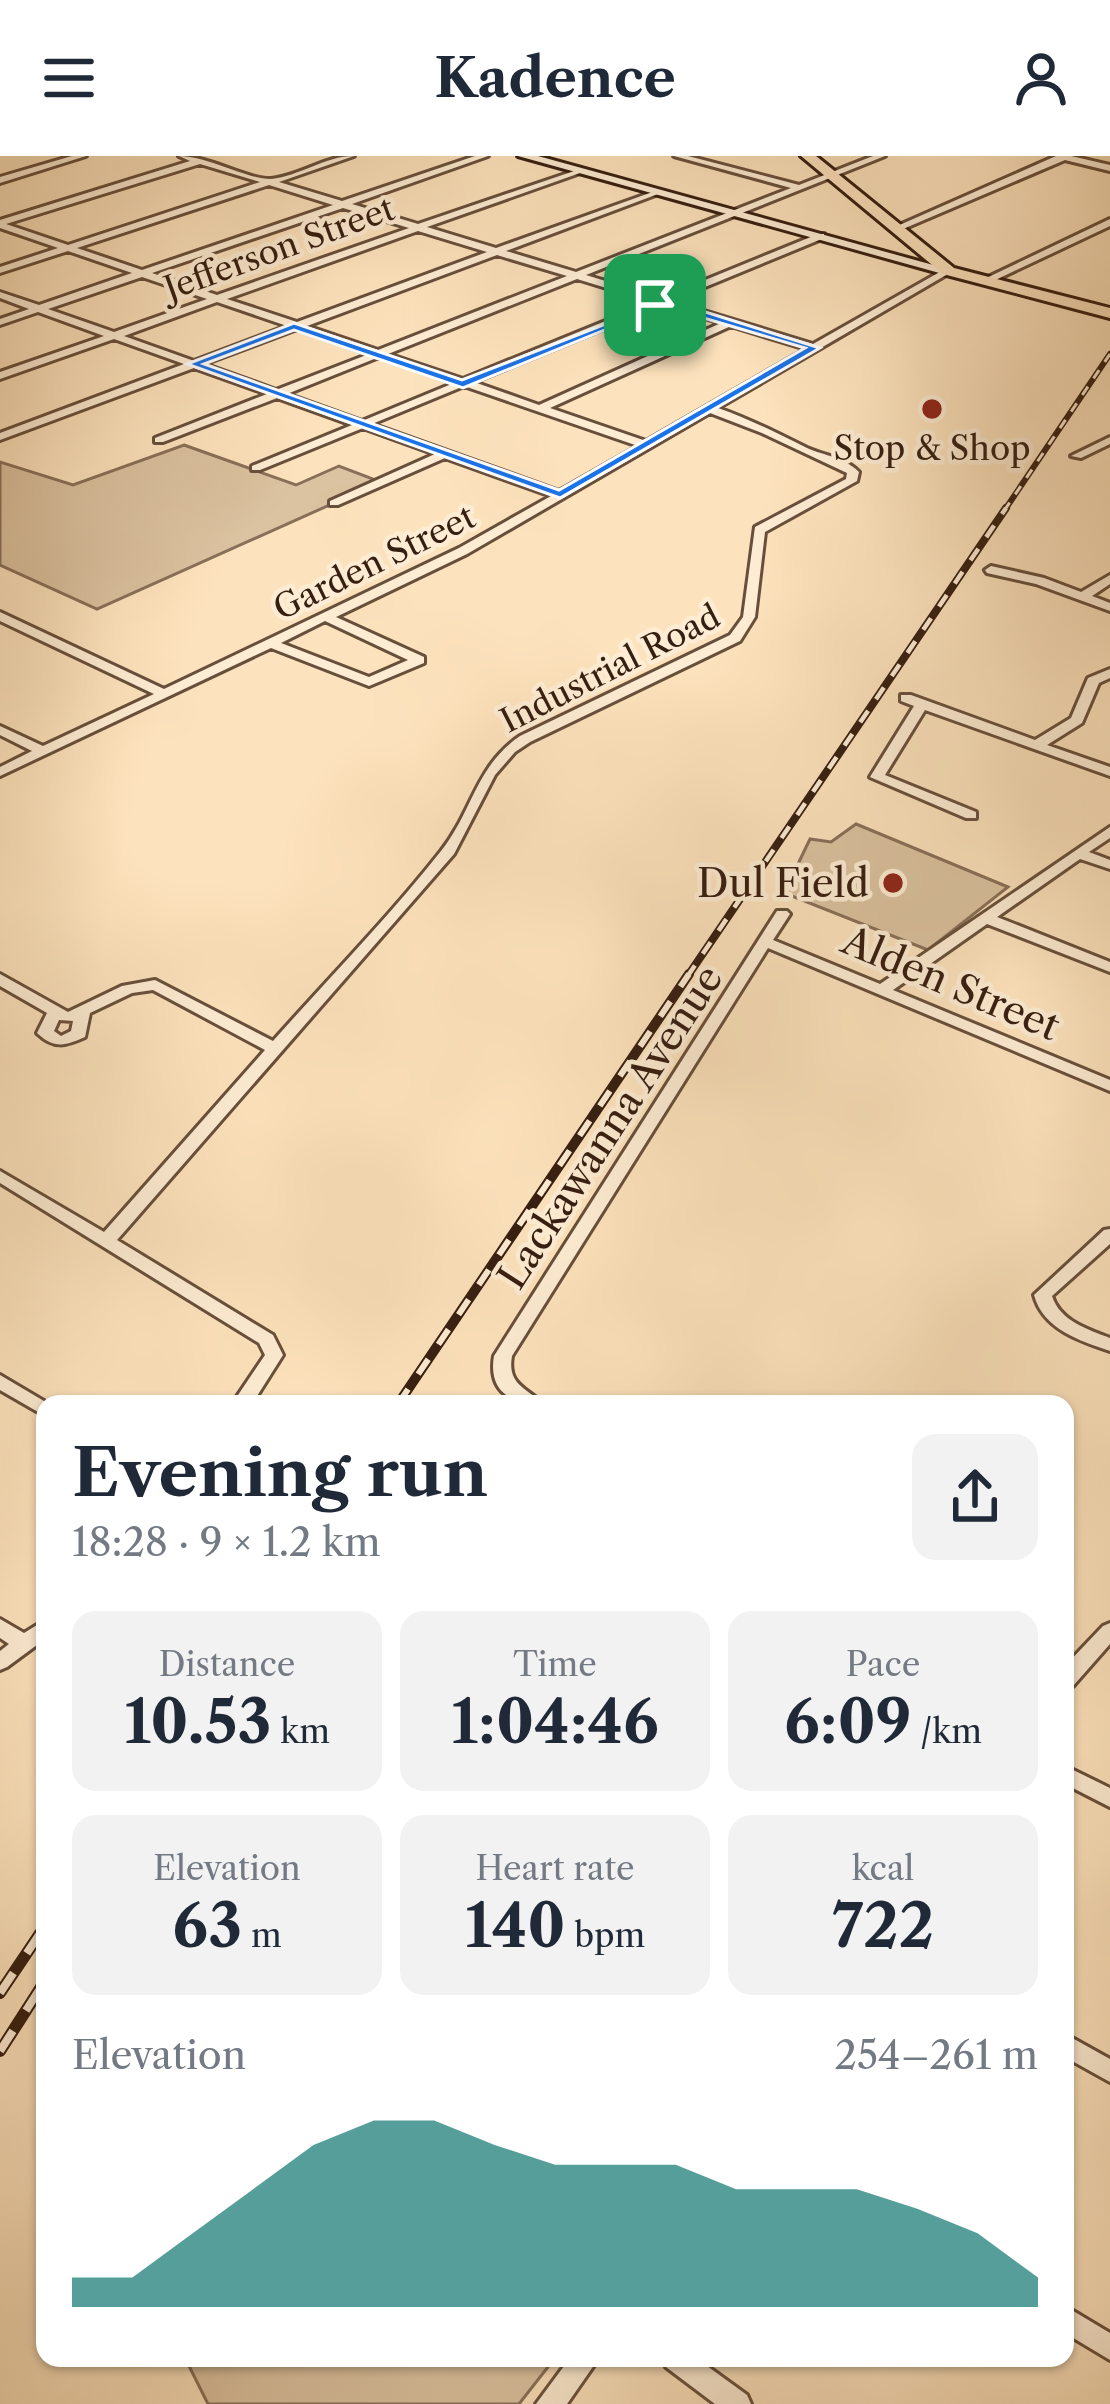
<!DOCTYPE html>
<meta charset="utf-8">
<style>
body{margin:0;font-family:"Libre Caslon Text",serif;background:#f2f2f3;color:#1f2937;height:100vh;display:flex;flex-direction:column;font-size:45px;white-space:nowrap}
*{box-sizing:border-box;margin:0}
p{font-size:39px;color:#747a83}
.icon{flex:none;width:66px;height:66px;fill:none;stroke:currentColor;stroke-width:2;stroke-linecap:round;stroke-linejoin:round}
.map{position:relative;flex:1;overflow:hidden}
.panel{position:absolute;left:36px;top:1239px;width:1038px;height:972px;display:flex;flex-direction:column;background:#fff;border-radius:24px;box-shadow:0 3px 9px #0004}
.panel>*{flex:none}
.pin{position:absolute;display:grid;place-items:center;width:102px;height:102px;color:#fff;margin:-51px;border-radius:24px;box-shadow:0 6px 18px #0006}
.round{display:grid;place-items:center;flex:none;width:126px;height:126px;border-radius:24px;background:#f2f2f3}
.head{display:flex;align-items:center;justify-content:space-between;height:204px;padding:0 36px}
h1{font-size:66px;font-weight:800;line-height:90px}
.metrics{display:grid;grid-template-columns:repeat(3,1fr);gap:18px;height:204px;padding:12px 36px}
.metrics div{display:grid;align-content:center;border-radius:24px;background:#f2f2f3;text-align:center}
.metrics b{font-size:60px;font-weight:800}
.metrics small{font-size:33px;font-weight:400}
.metrics p{font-size:33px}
.chart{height:336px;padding:24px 36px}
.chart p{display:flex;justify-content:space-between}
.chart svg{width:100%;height:216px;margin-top:12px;fill:#0f766e;opacity:.7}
header{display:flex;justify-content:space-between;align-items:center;height:156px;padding:0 36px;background:#fff;font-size:54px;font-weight:800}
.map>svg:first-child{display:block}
.green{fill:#dbc2a0;stroke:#887058;stroke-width:3}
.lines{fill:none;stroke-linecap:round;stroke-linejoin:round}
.street-casing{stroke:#684f3b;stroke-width:6}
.secondary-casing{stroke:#361e10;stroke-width:6}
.primary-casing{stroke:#361e10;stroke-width:6}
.street{fill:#feedd4;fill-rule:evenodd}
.secondary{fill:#feedd4;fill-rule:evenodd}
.primary{fill:#fde3bd;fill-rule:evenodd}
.rail-far3-casing{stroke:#361e10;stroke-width:6}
.rail-far2-casing{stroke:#361e10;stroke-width:8}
.rail-far1-casing{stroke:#361e10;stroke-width:10}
.rail-casing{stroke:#361e10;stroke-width:12}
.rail-far3{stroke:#feedd4;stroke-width:3;stroke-dasharray:10;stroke-linecap:butt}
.rail-far2{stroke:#feedd4;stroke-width:4.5;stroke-dasharray:14;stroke-linecap:butt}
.rail-far1{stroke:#feedd4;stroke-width:6;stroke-dasharray:18;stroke-linecap:butt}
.rail{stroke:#feedd4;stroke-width:8;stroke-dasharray:24;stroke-linecap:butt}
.route{fill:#1a73e8;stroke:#fff;stroke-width:3;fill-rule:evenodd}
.poi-dot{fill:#8f2418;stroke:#feedd4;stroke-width:4.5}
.labels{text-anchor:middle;stroke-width:9;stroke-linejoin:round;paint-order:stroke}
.far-street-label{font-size:33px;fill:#361e10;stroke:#feedd4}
.far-poi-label{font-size:33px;fill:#361e10;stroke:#feedd4}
.poi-label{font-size:39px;fill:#361e10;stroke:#feedd4;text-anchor:end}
.street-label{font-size:39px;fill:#361e10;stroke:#feedd4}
</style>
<header><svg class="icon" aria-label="menu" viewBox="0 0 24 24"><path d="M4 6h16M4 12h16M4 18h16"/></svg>Kadence<svg class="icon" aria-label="person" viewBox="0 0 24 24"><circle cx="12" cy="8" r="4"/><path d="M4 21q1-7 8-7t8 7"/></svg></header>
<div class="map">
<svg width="1110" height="2248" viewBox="0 0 1110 2248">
<rect width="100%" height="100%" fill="#fde3bd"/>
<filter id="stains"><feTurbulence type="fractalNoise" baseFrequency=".00167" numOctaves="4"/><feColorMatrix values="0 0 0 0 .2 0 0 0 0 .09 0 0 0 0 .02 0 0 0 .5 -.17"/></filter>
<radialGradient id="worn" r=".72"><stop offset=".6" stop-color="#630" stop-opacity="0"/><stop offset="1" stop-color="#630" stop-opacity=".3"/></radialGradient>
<path class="green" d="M 184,289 L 296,329 L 339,310 L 381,326 L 97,453 L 0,409 L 0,306 L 73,329 Z
M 856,668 L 1008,731 L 928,794 L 784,737 L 810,683 L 831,686 Z
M 185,2202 L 555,2202 L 519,2248 L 208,2248 Z"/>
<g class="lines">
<g class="street-casing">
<path id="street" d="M 72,0 L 86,0 L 0,27 L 0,21 Z
M 179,0 C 208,0 249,24 271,23 C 300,20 325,0 354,0 L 279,26 L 342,45 L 475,0 L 488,0 L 352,48 L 418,68 L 580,13 L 580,17 L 427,71 L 496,92 L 658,34 L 658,38 L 506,95 L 576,116 L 791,32 L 674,0 L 688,0 L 799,29 L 873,0 L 885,0 L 586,119 L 661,142 L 818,78 L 824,78 L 824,82 L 671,145 L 813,188 L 945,113 L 953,115 L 718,252 C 749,263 777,277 807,292 C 825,300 844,301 859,316 L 857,325 L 765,376 L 755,461 L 740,485 L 530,586 L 515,596 L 495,619 L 454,698 L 117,1084 L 273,1179 L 283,1199 L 252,1248 L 232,1248 L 265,1199 L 259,1187 L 0,1027 L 0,1015 L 104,1076 L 265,894 L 153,834 L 132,837 L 90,857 L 85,881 C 65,890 54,893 37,877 L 47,857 L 0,830 L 0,818 L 68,856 L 122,830 L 155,824 L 273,885 C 329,822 389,761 441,695 C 473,655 475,611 520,580 L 730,479 L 743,461 L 755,371 L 846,323 L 847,317 L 762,277 L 710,257 L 467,398 L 336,461 L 424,501 L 424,507 L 369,530 L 271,492 L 0,620 L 0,611 L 32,595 L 0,579 L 0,570 L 43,590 L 154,538 L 0,465 L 0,456 L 164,533 L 459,392 L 551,340 L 445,302 L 338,349 L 330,349 L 330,345 L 435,298 L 363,272 L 260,314 L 252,314 L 252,310 L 352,269 L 277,242 L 163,286 L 155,286 L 155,282 L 267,238 L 194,212 L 0,284 L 0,277 L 184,208 L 114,183 L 0,223 L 0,216 L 104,180 L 38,156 L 0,169 L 0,163 L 29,153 L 0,142 L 0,136 L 39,149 L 132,117 L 68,95 L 0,117 L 0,111 L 58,92 L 0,72 L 0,64 L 190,5 ZM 200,8 L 260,26 L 68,89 L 6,68 ZM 269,29 L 333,49 L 142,114 L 77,92 ZM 343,52 L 409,72 L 217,139 L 152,117 ZM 418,75 L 487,96 L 297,166 L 227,143 ZM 497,99 L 567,120 L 378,194 L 307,170 ZM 142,121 L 207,143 L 114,176 L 48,153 ZM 577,123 L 652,146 L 463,223 L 388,198 ZM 217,146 L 287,170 L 194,205 L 124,180 ZM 662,149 L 721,167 L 539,249 L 474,226 ZM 731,170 L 806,193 L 646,285 L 550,252 ZM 297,173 L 369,198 L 276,234 L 204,208 ZM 379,201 L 454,227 L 362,265 L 287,238 ZM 464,230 L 638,290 L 559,335 L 372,268 ZM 325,465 L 408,504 L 369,521 L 281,487 ZM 59,864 L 73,865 L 71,875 L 61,880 L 54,875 Z
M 1056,0 L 1071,0 L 1110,9 L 1110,15 L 1065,4 L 903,73 L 895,71 Z
M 1110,63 L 1110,70 L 989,127 L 980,125 Z
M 1110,281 L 1110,288 L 1081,302 L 1071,300 Z
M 991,410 L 1044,422 L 1081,436 L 1110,419 L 1110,428 L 1092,440 L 1110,447 L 1110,455 L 1036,428 L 987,417 L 985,414 Z
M 1110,513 L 1110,522 L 1099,527 L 1082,567 L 1047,589 L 1110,611 L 1110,620 L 925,554 L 885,619 L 976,656 L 976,662 L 966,662 L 870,621 L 914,550 L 901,545 L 901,539 L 911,539 L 1035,584 L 1071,562 L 1088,522 Z
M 1110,671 L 1110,682 L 1089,696 L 1110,704 L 1110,713 L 1080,703 L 997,761 L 1110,806 L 1110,816 L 987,768 L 893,834 L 1110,924 L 1110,935 L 768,792 L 512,1200 C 507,1229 526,1231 543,1248 C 511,1248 488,1236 494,1200 L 777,755 L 787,755 L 790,758 L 773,784 L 880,828 Z
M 1110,1073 L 1110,1088 L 1052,1140 C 1060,1165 1087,1173 1110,1182 L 1110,1195 C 1080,1185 1043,1173 1034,1139 L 1104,1074 Z
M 0,1219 L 49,1248 L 45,1248 L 45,1260 L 0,1234 Z
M 0,1463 L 24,1477 L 45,1464 L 45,1483 L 7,1511 L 0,1514 L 0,1495 L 9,1488 L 0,1482 Z
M 1110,1467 L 1110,1488 L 1073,1530 L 1065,1532 L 1065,1510 L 1103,1470 Z
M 1065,1610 L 1110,1632 L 1110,1651 L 1065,1628 Z
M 1065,1878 L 1110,1903 L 1110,1926 L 1065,1901 Z
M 1065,2150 L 1110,2177 L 1110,2204 L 1065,2177 Z
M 570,2202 L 599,2202 L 567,2248 L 536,2248 Z
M 662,2202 L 696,2202 L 747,2239 L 751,2248 L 715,2248 L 666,2211 Z"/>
</g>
<g class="secondary-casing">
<path id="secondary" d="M 518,0 L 538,0 L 955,115 L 943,118 Z"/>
</g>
<g class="primary-casing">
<path id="primary" d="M 801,0 L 816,0 L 954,112 L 1110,152 L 1110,162 L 943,118 Z"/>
</g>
<use href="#street" class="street"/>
<use href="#secondary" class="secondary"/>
<use href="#primary" class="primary"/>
<g class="rail-far3-casing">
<path id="rail-far3" d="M 1004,355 L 1110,198"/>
</g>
<g class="rail-far2-casing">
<path id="rail-far2" d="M 687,821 L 1006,352"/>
</g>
<g class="rail-far1-casing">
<path id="rail-far1" d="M 398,1248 L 689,818"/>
</g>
<g class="rail-casing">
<path id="rail" d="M 0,1837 L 45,1770
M 0,1895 L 45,1825"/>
</g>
<use href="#rail-far3" class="rail-far3"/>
<use href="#rail-far2" class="rail-far2"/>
<use href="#rail-far1" class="rail-far1"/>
<use href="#rail" class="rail"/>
</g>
<path class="route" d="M 667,144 L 820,192 L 560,342 L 187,208 L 294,167 L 462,224 ZM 663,150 L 805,192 L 559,334 L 204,208 L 294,174 L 463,232 Z"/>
<g class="poi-dot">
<circle cx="932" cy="253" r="12"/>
<circle cx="893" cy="727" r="12"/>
</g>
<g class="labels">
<g class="far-street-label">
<text transform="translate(279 92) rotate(-20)" y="12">Jefferson Street</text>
<text transform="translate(374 406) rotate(-26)" y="12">Garden Street</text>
<text transform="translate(610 512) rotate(-27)" y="12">Industrial Road</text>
</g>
<g class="far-poi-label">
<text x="932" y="304">Stop &amp; Shop</text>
</g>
<g class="poi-label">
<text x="869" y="741">Dul Field</text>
</g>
<g class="street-label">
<text transform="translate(951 827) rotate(23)" y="14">Alden Street</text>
<text transform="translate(610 971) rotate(-57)" y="14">Lackawanna Avenue</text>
</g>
</g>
<rect width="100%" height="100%" filter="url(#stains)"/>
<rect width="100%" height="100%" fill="url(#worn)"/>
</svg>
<div class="pin" style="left:655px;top:149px;background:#1e9e55"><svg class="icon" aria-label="arrive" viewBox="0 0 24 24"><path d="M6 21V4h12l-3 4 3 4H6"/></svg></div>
<section class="panel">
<div class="head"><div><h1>Evening run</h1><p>18:28 · 9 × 1.2 km</p></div><a class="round"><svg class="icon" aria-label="share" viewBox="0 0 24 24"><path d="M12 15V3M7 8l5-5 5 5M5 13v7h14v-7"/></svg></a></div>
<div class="metrics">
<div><p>Distance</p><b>10.53<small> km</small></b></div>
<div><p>Time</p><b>1:04:46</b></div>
<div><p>Pace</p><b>6:09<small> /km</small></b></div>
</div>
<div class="metrics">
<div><p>Elevation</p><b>63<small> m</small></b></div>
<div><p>Heart rate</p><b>140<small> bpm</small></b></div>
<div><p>kcal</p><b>722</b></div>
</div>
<div class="chart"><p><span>Elevation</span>254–261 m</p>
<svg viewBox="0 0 160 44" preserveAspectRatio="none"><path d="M0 44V38L10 38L20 29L30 20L40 11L50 6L60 6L70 11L80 15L90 15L100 15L110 20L120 20L130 20L140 24L150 29L160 38V44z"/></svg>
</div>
</section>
</div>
